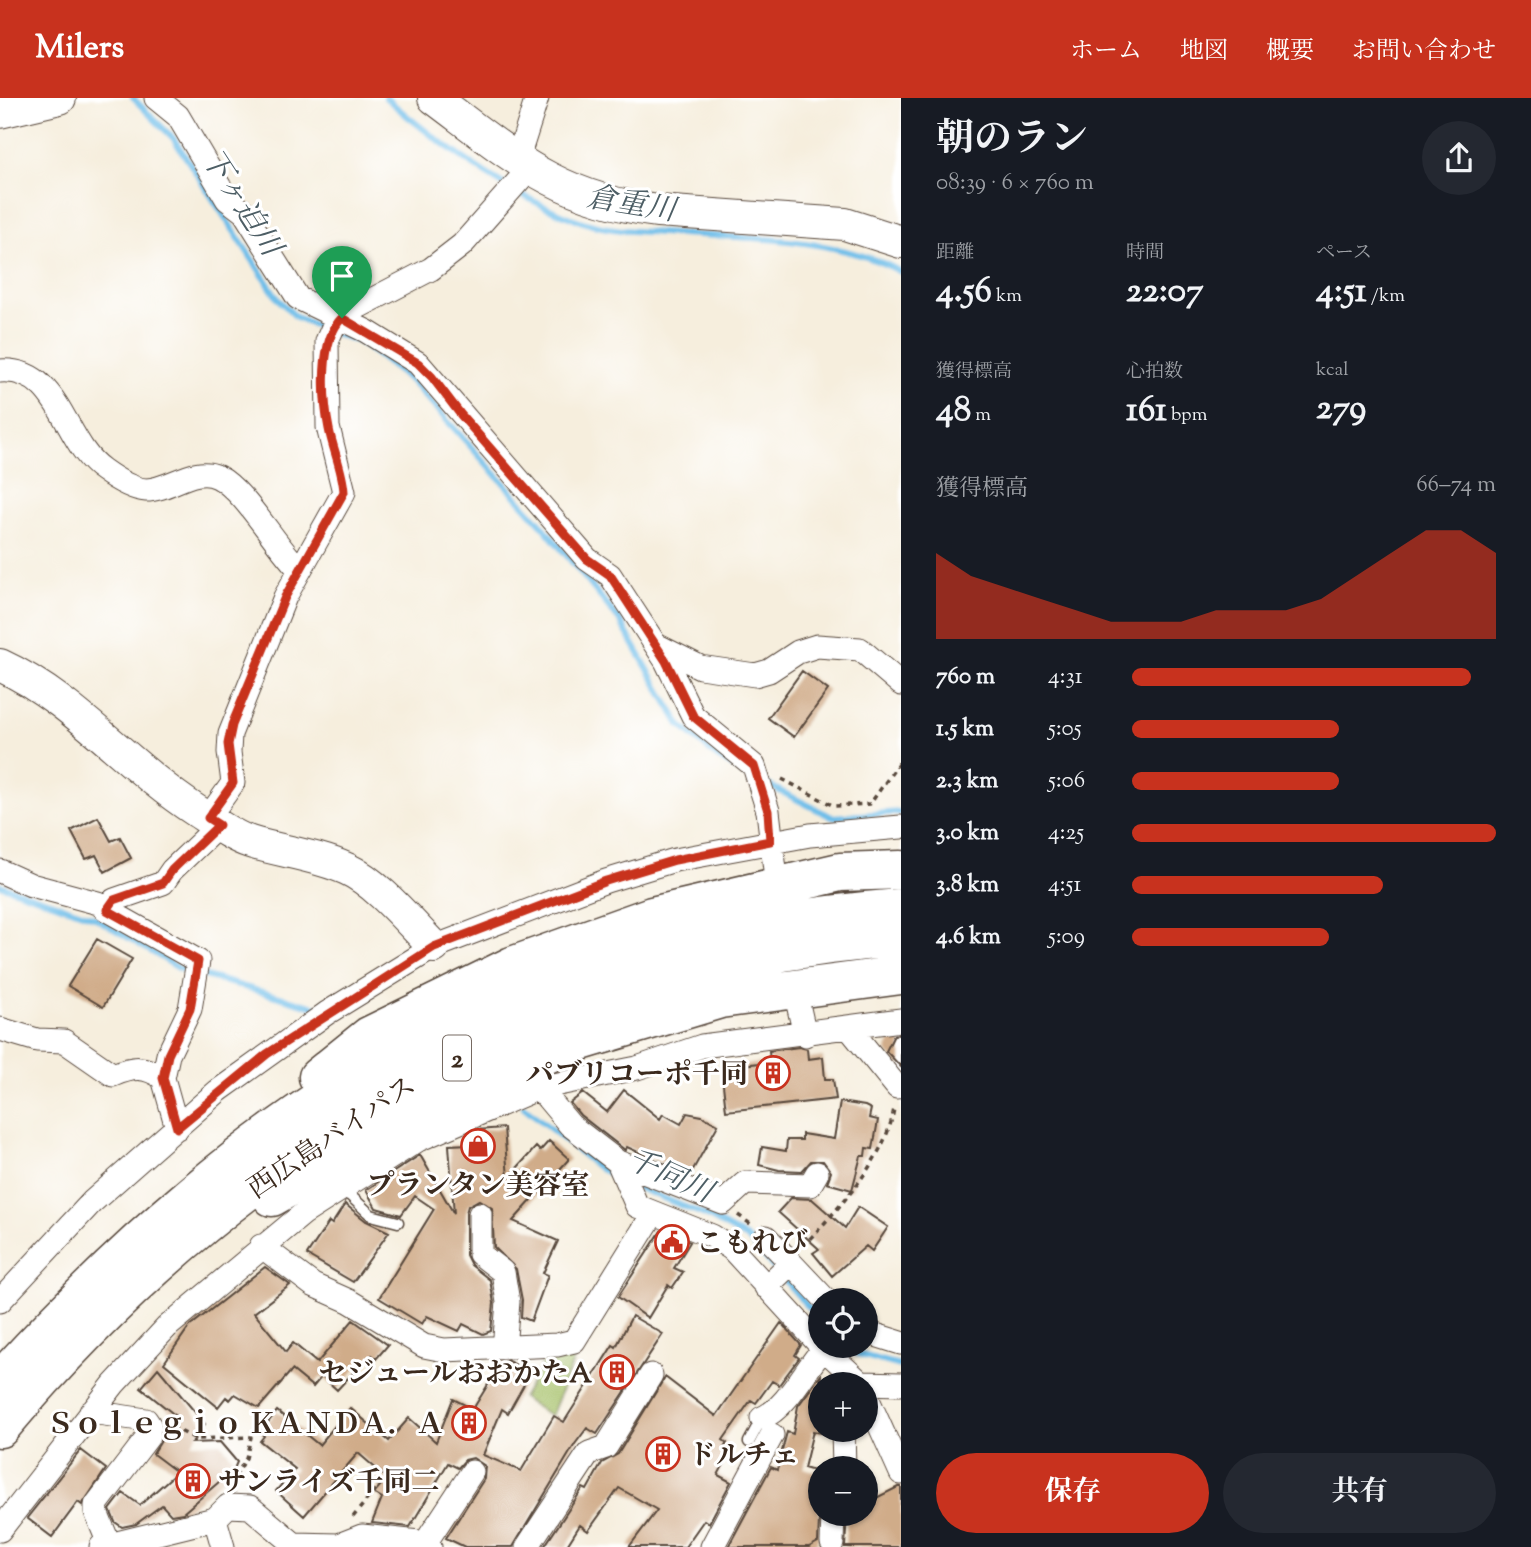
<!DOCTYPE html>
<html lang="ja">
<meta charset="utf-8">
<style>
body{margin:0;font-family:"Sorts Mill Goudy","Noto Serif JP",serif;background:#242831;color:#f1f3f6;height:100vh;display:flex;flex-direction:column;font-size:26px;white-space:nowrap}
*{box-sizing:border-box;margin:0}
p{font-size:23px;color:#9ea1a6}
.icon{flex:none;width:38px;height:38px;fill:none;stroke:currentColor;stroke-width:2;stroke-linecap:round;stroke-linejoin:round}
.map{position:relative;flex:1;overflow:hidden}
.sheet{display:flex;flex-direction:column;background:#171b24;width:630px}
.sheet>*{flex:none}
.fabs{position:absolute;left:808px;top:1190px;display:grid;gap:14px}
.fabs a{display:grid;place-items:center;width:70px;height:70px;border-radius:50%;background:#171b24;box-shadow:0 2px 5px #0004;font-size:35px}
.pin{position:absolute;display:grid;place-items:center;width:60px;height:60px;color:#fff;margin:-72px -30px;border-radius:50% 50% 50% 0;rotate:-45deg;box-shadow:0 0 7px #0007}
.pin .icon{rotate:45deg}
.round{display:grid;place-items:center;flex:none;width:74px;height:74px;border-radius:37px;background:#242831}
.headline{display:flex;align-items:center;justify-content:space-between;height:119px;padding:0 35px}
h1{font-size:38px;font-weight:700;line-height:52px}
.figures{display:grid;grid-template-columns:repeat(3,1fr);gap:10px;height:119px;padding:7px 35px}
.figures div{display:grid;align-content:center}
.figures b{font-size:35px;font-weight:700}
.figures small{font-size:19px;font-weight:400}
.figures p{font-size:19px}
.chart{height:196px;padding:14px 35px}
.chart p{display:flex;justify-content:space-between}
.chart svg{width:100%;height:126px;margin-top:7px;fill:#c8321e;opacity:.7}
.button{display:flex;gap:14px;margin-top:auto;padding:14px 35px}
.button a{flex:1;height:80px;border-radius:42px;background:#c8321e;color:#fff;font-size:28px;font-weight:700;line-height:80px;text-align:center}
.button a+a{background:#242831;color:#f1f3f6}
ul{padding:0 35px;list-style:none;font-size:23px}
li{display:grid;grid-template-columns:112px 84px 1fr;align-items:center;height:52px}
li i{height:18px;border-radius:9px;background:#c8321e}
header{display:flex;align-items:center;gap:42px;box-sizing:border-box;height:98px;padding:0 35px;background:#c8321e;color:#fff}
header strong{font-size:33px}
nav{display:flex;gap:38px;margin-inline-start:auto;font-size:24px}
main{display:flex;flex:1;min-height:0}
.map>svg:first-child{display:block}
.green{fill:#a4bf66;stroke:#707442;stroke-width:2}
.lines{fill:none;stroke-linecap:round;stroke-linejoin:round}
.stream{stroke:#6ebee9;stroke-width:6}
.building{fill:#d0ac89}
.lane-casing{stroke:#57473b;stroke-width:13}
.street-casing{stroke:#57473b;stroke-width:25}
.secondary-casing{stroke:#57473b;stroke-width:34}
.highway-casing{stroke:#57473b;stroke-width:41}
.path{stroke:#57473b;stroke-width:3.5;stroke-dasharray:5 5;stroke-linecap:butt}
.lane{stroke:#fff;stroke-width:10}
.street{stroke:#fff;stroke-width:23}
.secondary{stroke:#fff;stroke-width:32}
.highway{stroke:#fff;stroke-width:38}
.route-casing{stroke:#fff;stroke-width:14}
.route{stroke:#c8321e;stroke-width:9}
.labels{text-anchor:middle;stroke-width:6;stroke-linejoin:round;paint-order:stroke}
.shield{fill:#fff;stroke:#766a62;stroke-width:2}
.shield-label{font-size:26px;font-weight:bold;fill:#3b2a1e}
.poi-label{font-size:28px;font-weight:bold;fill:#3b2a1e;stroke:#fff;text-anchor:end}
.street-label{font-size:28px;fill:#3b2a1e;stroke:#fff}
.water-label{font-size:30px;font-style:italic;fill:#4d5e65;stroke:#fff}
</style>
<header>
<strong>Milers</strong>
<nav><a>ホーム</a><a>地図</a><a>概要</a><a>お問い合わせ</a></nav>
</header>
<main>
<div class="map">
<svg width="901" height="1449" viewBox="0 0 901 1449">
<rect width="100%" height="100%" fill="#fff"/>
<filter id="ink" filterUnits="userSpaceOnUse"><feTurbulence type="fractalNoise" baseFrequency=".0143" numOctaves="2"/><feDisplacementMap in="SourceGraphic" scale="14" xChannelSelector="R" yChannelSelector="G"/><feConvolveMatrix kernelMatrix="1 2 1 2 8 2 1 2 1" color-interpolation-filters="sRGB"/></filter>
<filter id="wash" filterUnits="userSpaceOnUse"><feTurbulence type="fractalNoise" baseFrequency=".00686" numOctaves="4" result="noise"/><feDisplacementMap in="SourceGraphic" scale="28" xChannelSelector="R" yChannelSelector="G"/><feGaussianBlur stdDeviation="1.57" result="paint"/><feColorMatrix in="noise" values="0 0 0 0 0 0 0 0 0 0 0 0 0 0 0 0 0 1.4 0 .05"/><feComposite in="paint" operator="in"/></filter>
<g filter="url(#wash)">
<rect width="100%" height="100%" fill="#f6eedd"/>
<path class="green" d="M 577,1254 L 551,1318 L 522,1300 L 548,1256 Z"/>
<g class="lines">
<path class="stream" d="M 133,0 L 174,41 L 278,201 L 296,219 L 326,232
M 386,0 C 438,46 526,109 593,127 C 614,133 639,133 661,135 C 736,140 834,137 901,174
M 336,236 L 360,244 L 411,283 L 541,426 L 620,523 L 680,627 L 717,659 L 750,679
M 766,686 L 832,719 L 901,714
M 0,787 L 94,819 L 180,871 L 191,874
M 202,877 L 322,911
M 524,1009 L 600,1071 L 617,1079
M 636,1089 L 705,1117 L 748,1141 L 821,1223
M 844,1248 L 858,1256 L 901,1268"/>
</g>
<g id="blocks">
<path class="building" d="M 802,573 L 828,592 L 794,639 L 768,620 Z
M 98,719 L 111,743 L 120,739 L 131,760 L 105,774 L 96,757 L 86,761 L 71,733 Z
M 97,841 L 132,861 L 103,909 L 68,888 Z
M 901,936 L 901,969 L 886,953 L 894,937 Z
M 799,949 L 807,951 L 808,961 L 823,959 L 825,981 L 833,981 L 836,1001 L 726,1013 L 721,969 L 770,964 L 769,953 Z
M 624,992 L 660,1021 L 663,1016 L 681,1026 L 687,1015 L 702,1018 L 718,1027 L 690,1077 L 627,1049 L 625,1052 L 580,1017 L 570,1005 L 583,995 L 607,1014 Z
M 840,1004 L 865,1008 L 871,1011 L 869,1020 L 878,1022 L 873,1051 L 866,1050 L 865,1058 L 861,1058 L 852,1092 L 827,1085 L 831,1074 L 823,1063 L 811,1063 L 802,1073 L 779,1072 L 759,1067 L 762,1049 L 786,1053 L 787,1042 L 802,1042 L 802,1036 L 834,1041 Z
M 504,1030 L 508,1080 L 536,1049 L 540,1053 L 549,1043 L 569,1061 L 513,1123 L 558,1143 L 543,1175 L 548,1177 L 531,1223 L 521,1219 L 522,1202 L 516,1171 L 494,1149 L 492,1110 L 479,1102 L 468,1108 L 466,1115 L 466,1157 L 471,1167 L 490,1182 L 494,1205 L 491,1233 L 483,1236 L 463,1226 L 459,1233 L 427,1218 L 422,1226 L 379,1200 L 434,1111 L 415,1098 L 401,1117 L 376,1110 L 366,1092 L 420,1057 L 454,1116 L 449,1047 L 470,1046 L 469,1035 L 476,1032 Z
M 791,1100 L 812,1101 L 845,1130 L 858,1109 L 888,1129 L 872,1153 L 866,1148 L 832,1178 L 813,1155 L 819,1151 L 778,1114 Z
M 345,1106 L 366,1123 L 389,1134 L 353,1184 L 307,1157 L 329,1124 L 332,1126 Z
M 661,1133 L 690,1144 L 674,1170 L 683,1174 L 672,1190 L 668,1187 L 648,1220 L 618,1199 Z
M 265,1169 L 290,1187 L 254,1215 L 286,1254 L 293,1245 L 317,1265 L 353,1222 L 388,1247 L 376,1261 L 372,1257 L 362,1265 L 337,1292 L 322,1278 L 313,1289 L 292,1272 L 259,1310 L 235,1296 L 230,1302 L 226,1299 L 218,1309 L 164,1265 L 189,1229 Z
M 632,1218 L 663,1236 L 597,1336 L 587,1330 L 575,1346 L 513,1449 L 465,1449 L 446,1440 L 484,1381 L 485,1368 L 473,1360 L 465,1362 L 458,1370 L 448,1365 L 410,1429 L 372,1425 L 382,1400 L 374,1395 L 387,1380 L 358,1355 L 304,1418 L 276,1393 L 295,1371 L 260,1343 L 264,1338 L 260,1334 L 277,1313 L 319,1347 L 350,1310 L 389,1343 L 409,1320 L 436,1344 L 453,1301 L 473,1311 L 502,1264 L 508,1263 L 531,1274 L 508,1315 L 502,1311 L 483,1357 L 521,1373 L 554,1318 L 564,1324 L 613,1247 L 616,1249 Z
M 781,1225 L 801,1247 L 795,1257 L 799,1260 L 779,1287 L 772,1283 L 756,1305 L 751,1302 L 723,1342 L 727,1345 L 724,1350 L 730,1355 L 718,1377 L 731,1384 L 709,1425 L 704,1422 L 685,1449 L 629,1449 L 657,1412 L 619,1390 L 588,1433 L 580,1427 L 566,1449 L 544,1449 L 583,1390 L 587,1392 L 602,1365 L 618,1356 L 665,1279 L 716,1318 Z
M 158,1270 L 205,1326 L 192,1345 L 220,1344 L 237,1364 L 234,1371 L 183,1415 L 171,1417 L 162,1407 L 136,1426 L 122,1429 L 115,1424 L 110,1412 L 123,1395 L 140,1407 L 177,1374 L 153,1356 L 176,1318 L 141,1290 Z
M 821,1277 L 821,1335 L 813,1333 L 804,1370 L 821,1375 L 818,1444 L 809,1449 L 728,1449 L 771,1369 L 777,1372 L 787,1334 L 793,1336 L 798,1308 Z
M 81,1352 L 106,1371 L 82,1407 L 78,1404 L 52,1439 L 27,1420 Z
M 898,1389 L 901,1389 L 901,1449 L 845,1449 L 847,1416 L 866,1416 L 866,1405 Z"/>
</g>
</g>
<g filter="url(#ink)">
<use href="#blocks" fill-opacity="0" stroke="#57473b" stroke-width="2"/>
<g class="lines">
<g class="lane-casing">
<path id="lane" d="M 342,1090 L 371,1117 L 398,1124
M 749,1344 L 762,1320"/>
</g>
<g class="street-casing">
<path id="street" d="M 156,0 L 178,18 L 227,101 L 244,114 L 298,200 L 366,233 L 418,265 L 587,461 L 610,477 L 666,563 L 693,618 L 754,668 L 768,713 L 775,772
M 517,63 L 537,0
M 0,273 C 61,269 63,345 103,372 C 114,380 132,391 146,392 C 170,392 194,367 218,379 C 244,392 275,447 299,471
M 658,548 L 700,569 L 755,577 L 769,573 L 798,554 L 817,548 L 860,551 L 901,586
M 208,720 L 233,685 L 229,654 L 230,636 L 285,499 L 344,394 L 328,329 L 327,243 L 334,227 L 358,209 L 431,171 L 462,147 L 529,71
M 0,773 L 31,787 L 98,805 L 107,812
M 798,906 L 805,937
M 849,930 L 897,989
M 0,931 L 37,942 L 64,943 L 113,977 C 133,969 144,967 163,980
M 539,990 L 570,1027 L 618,1064 L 637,1108 L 712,1138 L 732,1151 L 821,1248
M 177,1030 L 163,980 L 168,957 L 190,911 L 198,863 L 107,812 L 114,802 L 163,785 L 172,772 L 219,727
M 618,1064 L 723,1105 L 745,1085 L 810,1087 L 817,1075
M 480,1116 L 480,1156 L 503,1174 L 508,1204 L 504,1250
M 766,1139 L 791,1165 L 766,1189
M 261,1148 L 313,1187 L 349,1203 L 424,1248 L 444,1252 L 557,1247 L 574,1243 L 653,1116
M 791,1165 L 826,1202
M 0,1203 L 92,1104 L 218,993 L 327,915 L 434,849 L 606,783 L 675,762 L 810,737 L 901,729
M 866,1234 L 901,1245
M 821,1248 L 862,1286
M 862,1285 L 901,1286
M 866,1297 L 901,1375
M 91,1314 L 146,1322 L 150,1328 L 148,1339 L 96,1407 L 96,1414 L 109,1446
M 762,1320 C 787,1310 805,1271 824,1250
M 843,1332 L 844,1370
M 215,1421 L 223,1449
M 0,1432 L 114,1286 L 167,1229 L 304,1115 L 418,1042 L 539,990 L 637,970 L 702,948 L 901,922
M 832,1445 L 833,1416
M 424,1447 L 472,1374
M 101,1449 L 215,1421 L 228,1408 L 250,1409 L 294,1446 L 339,1447 L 362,1438 L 419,1444 L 430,1449
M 527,1449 L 589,1355 L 606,1349 L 651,1277
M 712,1449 L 772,1337"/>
</g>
<g class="secondary-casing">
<path id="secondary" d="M 434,0 C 512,58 557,101 658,113 L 845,126 L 901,144
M 0,14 L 60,0
M 0,567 C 74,601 127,668 195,712 C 212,723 231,738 250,744 C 283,754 316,757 347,771 C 378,785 410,825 434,849"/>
</g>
<g class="highway-casing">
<path id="highway" d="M 318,979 L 369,938 L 512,868 L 652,818 L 840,774 L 901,772
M 272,1099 L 413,1019 L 564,948 L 720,901 L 901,877
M 0,1283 C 120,1151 257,1028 415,944 C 559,868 740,821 901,810
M 0,1330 C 230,1057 538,864 901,840"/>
</g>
<path class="path" d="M 782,681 L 834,708 L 870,706 L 901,662
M 738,1117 L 752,1127
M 803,1148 C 837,1112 887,1060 894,1010
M 172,1329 L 196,1341 L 251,1339 L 246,1360 L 231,1387
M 353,1419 L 377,1389 L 377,1378"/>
<use href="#lane" class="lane"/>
<use href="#street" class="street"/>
<use href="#secondary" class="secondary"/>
<use href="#highway" class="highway"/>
</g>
</g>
<g class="lines" filter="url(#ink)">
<g class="route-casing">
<path id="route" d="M 342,220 L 418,265 L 432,279 L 461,317 L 587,461 L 610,477 L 666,563 L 693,618 L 754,668 L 768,713 L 770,743 L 675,762 L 606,783 L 434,849 L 267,956 L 177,1030 L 163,980 L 168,957 L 190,911 L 198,863 L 107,812 L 114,802 L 163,785 L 172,772 L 219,727 L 208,720 L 233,685 L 228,646 L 232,627 L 285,499 L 344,394 C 343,373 333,352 329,331 C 323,301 319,242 342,220 Z"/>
</g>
<use href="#route" class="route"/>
</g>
<defs>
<g id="building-ring" transform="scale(1.75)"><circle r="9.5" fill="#fff" stroke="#c8321e" stroke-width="1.5"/><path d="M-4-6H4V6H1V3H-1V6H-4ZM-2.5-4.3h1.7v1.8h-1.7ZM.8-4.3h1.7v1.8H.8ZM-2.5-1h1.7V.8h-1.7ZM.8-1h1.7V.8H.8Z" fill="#c8321e"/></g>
<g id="shop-ring" transform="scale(1.75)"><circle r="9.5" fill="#fff" stroke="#c8321e" stroke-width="1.5"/><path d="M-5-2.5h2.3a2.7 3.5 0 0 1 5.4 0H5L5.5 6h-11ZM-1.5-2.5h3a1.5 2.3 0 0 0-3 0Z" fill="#c8321e"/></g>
<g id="civic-ring" transform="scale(1.75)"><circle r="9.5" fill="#fff" stroke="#c8321e" stroke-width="1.5"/><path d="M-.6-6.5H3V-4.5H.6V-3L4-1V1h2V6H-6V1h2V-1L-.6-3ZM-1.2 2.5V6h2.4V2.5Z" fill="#c8321e"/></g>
</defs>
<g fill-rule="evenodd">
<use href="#building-ring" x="773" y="975"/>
<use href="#shop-ring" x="478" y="1048"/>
<use href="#civic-ring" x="672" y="1144"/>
<use href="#building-ring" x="617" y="1274"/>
<use href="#building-ring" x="469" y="1325"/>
<use href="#building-ring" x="663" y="1356"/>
<use href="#building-ring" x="193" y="1383"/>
</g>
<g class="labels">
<rect class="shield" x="443" y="937.5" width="28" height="45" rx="5"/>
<g class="shield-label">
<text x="457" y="969">2</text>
</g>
<g class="poi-label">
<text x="748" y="985">パブリコーポ千同</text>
<text x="478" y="1096" text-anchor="middle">プランタン美容室</text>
<text x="696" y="1154" text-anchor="start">こもれび</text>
<text x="592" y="1284">セジュールおおかたA</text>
<text x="444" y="1335">Ｓｏｌｅｇｉｏ ＫＡＮＤＡ．Ａ</text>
<text x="688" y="1366" text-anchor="start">ドルチェ</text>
<text x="218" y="1393" text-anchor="start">サンライズ千同二</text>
</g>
<g class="street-label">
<text transform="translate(331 1038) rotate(-34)" y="10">西広島バイパス</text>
</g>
<g class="water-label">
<text transform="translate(242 104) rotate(57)" y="10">下ヶ迫川</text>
<text transform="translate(631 105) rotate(9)" y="10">倉重川</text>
<text transform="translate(670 1077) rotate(24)" y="10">千同川</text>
</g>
</g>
</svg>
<div class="fabs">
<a><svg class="icon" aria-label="locate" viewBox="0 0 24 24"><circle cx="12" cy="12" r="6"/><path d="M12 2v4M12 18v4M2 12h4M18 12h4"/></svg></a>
<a>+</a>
<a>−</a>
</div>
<div class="pin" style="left:342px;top:220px;background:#1e9e55"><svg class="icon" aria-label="arrive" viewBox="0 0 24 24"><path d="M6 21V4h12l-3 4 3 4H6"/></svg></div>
</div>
<section class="sheet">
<div class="headline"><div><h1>朝のラン</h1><p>08:39 · 6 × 760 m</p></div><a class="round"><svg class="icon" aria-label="share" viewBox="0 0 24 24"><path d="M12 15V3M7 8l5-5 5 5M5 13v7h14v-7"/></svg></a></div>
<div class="figures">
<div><p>距離</p><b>4.56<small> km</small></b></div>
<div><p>時間</p><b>22:07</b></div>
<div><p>ペース</p><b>4:51<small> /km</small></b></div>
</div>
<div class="figures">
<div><p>獲得標高</p><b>48<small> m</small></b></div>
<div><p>心拍数</p><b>161<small> bpm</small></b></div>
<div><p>kcal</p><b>279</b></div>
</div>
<div class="chart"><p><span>獲得標高</span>66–74 m</p>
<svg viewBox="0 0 160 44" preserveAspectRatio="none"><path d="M0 44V14L10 22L20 26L30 30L40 34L50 38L60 38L70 38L80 34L90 34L100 34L110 30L120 22L130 14L140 6L150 6L160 14V44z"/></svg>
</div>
<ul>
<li><b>760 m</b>4:31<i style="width:93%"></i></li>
<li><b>1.5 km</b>5:05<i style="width:57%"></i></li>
<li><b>2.3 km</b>5:06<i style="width:57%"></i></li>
<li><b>3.0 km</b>4:25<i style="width:100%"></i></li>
<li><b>3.8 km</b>4:51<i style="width:69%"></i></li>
<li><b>4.6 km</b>5:09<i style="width:54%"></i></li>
</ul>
<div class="button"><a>保存</a><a>共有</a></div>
</section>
</main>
